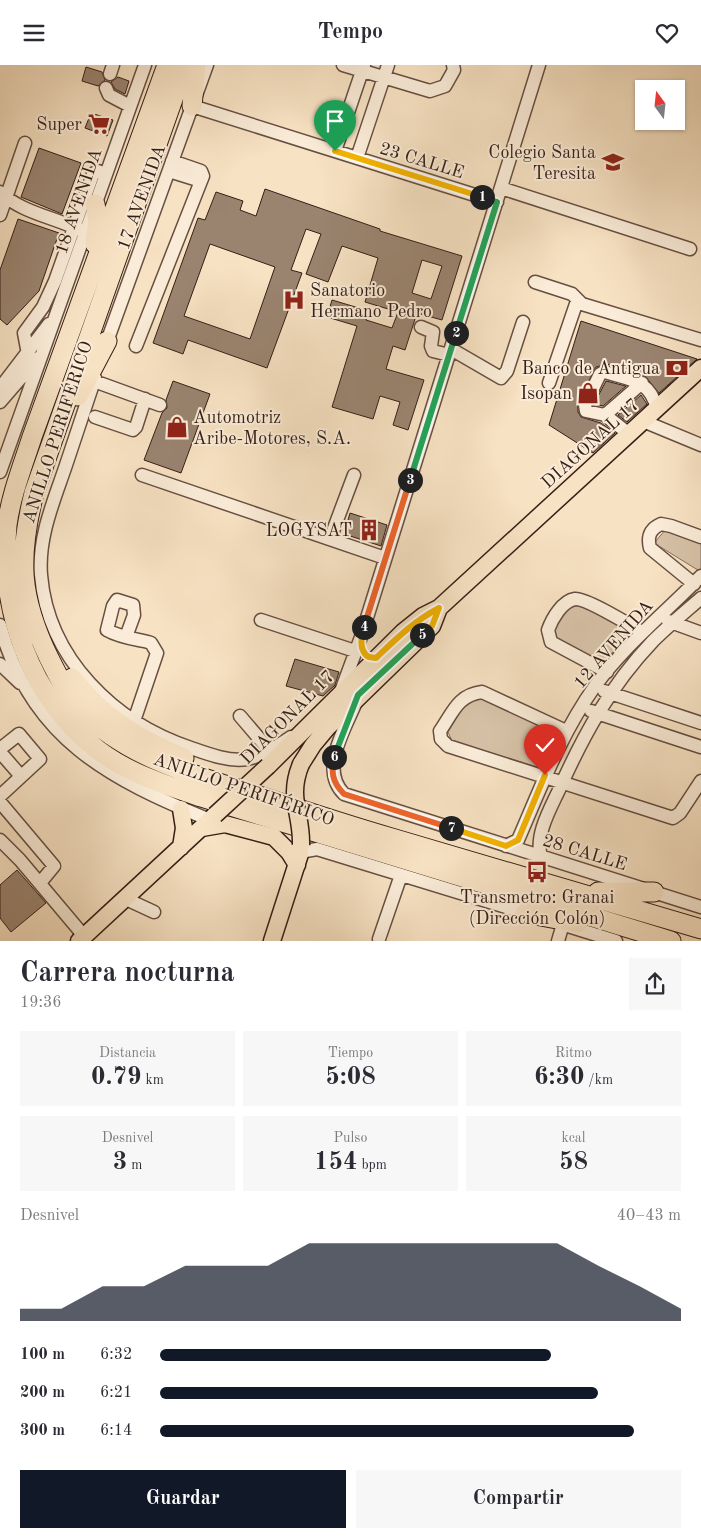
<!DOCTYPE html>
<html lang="es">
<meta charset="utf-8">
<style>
body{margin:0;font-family:"Old Standard TT",serif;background:#f7f7f7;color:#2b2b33;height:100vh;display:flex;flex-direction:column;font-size:19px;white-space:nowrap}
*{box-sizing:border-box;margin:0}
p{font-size:16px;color:#7c7c81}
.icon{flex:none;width:28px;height:28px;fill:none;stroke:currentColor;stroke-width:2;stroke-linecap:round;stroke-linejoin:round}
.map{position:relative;height:876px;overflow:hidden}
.side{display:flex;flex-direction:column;background:#fff;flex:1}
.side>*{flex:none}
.needle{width:32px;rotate:345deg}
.buttons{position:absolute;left:635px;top:15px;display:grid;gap:10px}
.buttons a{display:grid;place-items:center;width:50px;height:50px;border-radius:0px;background:#fff;box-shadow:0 1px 4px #0004;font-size:25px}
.pin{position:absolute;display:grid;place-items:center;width:42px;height:42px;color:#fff;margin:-51px -21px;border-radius:50% 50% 50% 0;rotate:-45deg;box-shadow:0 0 5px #0007}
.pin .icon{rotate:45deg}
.km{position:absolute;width:25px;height:25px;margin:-12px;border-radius:50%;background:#222;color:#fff;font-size:14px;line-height:25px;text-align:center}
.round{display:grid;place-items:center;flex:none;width:52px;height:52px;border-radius:0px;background:#f7f7f7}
.overview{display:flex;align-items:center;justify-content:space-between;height:85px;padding:0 20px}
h1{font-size:28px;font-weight:800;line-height:38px}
.metrics{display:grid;grid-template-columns:repeat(3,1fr);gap:8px;height:85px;padding:5px 20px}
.metrics div{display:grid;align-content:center;border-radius:0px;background:#f7f7f7;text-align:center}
.metrics b{font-size:25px;font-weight:800}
.metrics small{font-size:14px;font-weight:400}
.metrics p{font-size:14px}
.chart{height:140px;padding:10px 20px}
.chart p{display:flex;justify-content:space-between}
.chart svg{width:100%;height:90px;margin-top:5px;fill:#111827;opacity:.7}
.button{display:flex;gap:10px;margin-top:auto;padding:10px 20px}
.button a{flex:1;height:58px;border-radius:0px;background:#111827;color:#fff;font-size:20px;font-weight:800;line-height:58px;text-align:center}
.button a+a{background:#f7f7f7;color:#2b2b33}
ul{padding:0 20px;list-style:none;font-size:16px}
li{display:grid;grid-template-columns:80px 60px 1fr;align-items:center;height:38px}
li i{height:12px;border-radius:6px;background:#111827}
header{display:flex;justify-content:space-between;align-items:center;height:65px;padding:0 20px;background:#fff;font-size:22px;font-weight:800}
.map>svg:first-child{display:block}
.green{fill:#d6c1a6;stroke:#86705e}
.building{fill:#9a8470;stroke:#351e16;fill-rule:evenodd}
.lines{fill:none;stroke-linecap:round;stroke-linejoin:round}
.minor-casing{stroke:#664f41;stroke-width:15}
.major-casing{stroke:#351e16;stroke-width:19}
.highway-casing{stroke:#351e16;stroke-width:21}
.minor{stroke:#faecd8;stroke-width:12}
.major{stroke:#f7e2c3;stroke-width:16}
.highway{stroke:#f7e2c3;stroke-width:19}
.major-bridge-casing{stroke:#351e16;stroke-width:19;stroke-linecap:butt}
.major-bridge{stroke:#f7e2c3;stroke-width:16}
.split-1-casing{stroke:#fff;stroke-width:10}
.split-2-casing{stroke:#fff;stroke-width:10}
.split-3-casing{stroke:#fff;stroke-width:10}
.split-4-casing{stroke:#fff;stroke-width:10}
.split-5-casing{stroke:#fff;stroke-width:10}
.split-6-casing{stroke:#fff;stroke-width:10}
.split-7-casing{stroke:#fff;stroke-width:10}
.split-8-casing{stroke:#fff;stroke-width:10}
.split-1{stroke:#f5b400;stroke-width:6}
.split-2{stroke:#22a559;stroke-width:6}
.split-3{stroke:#22a559;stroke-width:6}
.split-4{stroke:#f0652b;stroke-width:6}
.split-5{stroke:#f5b400;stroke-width:6}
.split-6{stroke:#22a559;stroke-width:6}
.split-7{stroke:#f0652b;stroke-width:6}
.split-8{stroke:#f5b400;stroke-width:6}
.labels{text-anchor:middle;stroke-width:4;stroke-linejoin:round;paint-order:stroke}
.poi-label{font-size:18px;fill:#351e16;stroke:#faecd8;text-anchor:end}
.street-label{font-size:18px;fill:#351e16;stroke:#faecd8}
</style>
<header><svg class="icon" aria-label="menu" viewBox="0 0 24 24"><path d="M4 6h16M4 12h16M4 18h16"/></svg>Tempo<svg class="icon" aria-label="heart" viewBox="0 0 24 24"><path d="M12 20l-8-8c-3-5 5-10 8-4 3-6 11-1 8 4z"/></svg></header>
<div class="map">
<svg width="701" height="876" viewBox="0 0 701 876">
<rect width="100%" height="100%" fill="#f7e2c3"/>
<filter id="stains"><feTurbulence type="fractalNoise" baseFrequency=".004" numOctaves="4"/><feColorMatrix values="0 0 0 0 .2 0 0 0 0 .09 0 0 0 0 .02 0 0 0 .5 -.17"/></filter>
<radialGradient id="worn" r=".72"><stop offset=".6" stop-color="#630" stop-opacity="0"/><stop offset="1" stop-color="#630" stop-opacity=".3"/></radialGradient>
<path class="green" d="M 667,463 L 701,475 L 701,507 L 654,478 Z
M 571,534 L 631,567 L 602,599 L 547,568 Z
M 480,632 L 558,668 L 541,703 L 452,676 L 448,667 L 467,636 Z"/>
<path class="building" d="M 86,2 L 102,7 L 105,15 L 98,21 L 82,16 Z
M 118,12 L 129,16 L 125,29 L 115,24 L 111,17 Z
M 91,48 L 113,55 L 107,71 L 85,63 Z
M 39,83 L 81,98 L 62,149 L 21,132 Z
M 265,124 L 380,164 L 380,166 L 462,191 L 442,255 L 417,248 L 405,285 L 393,281 L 386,304 L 424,315 L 408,365 L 393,360 L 400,337 L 380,331 L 373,354 L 332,342 L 357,261 L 327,252 L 332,235 L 369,246 L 366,255 L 392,263 L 398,247 L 365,237 L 378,193 L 342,181 L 328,217 L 306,209 L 321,169 L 306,164 L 291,205 L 302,208 L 267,303 L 188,275 L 183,289 L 153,278 L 198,153 L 205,155 L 216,127 L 243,136 L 240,145 L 256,151 ZM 210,179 L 275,202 L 250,274 L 184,251 ZM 422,195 L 442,201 L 431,234 L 412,228 Z
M 18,154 L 59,168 L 39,226 L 7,260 L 0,254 L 0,205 Z
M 581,256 L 697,294 L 659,328 L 645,311 L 607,299 L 596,302 L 578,336 L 578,347 L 581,352 L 601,358 L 615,368 L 593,388 L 549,360 Z
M 173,316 L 210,329 L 181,408 L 144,395 L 162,348 L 167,343 L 166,335 Z
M 606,316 L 626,321 L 603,341 L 594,339 Z
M 641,330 L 647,339 L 627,357 L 618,350 Z
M 350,448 L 387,460 L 381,481 L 344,469 Z
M 295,594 L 339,607 L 335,620 L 323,631 L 286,621 Z
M 17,805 L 46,838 L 11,867 L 0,853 L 0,820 Z"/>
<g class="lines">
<g class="minor-casing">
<path id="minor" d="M 343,0 L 430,26 L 445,21 L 454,5 L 453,0
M 110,9 L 113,0
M 106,23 L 109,30 L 130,41
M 192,41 L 497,137
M 335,86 L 364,0
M 357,93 L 388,0
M 169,106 L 201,116
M 501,123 L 690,184
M 0,127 C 22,148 54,152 80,165
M 0,150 L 25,78
M 535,217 L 572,229 L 582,239 L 701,275
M 421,262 L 433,267 L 431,281 L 433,286 L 449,290
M 136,281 L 203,111 L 201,106 L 172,96
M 105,282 L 207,0
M 451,284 L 501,313 L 507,306 L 523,257
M 28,289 L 24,268 L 43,242 L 55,216 L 93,109 L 98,106 L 105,109
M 95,313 C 85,343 75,373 65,403 C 53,438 38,473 41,510 C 48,594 115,658 191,683 C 208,689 229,697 247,694 C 263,691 277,681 291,672
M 94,316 L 160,340
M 549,318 L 577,236
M 0,323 L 49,259
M 0,337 L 38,293
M 605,350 L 642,318
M 95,352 L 133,365 L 136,362 L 145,334
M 643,356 L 701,380
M 629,369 L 605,350 L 586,346 L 585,340 L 600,309 L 605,307 C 631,315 650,315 657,344
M 0,407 L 145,0
M 142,410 L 385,493
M 330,474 L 354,410
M 694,519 L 650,483 C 647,471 650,464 661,459 L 671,461 L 701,472
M 261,555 L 355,586
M 668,556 L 701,568
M 0,560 C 30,673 109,714 210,755
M 126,572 L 134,550 L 133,540 L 117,535 L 113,541 L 107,565 C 119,572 134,574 148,577 L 151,578 L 157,588 L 134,656
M 0,599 L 20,618
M 607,607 L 551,577 L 548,565 C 552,554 562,536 575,534 C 586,533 630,560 642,567
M 341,626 L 361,572 L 539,0
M 604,626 L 701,658
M 356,637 C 345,664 319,704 344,729 L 701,842
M 591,646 L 701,682
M 240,651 L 269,685
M 566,666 L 482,627 C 458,630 453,647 440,666 L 441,674 L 448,681 L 673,753 L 680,748 L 701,716
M 0,684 L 19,669 L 40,694 L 0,731
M 0,687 L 20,710
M 0,737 L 54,801 L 40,818
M 0,775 L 20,795 L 84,871
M 506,781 L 518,775 C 541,722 561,669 595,621 C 625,580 665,548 701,511
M 300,787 L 317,784 L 532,850
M 541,792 C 535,771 549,746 558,727 C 583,671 610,621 653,576 C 668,561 685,547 701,533
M 126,834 L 154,847
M 568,861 L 616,876
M 379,874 L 401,810
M 558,876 L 563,859"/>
</g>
<g class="major-casing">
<path id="major" d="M 301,699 L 313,680 L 328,662 L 432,561 L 439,543
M 268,701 L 403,567 L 423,551 L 439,543 L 701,303
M 202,763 L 225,759 L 274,772 L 289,787 L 297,800
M 181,782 L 184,763 L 181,744
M 79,876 L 215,750
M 272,876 L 300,789"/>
</g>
<g class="highway-casing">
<path id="highway" d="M 167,0 L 32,372 C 23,400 11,430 7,460 C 0,544 29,632 98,685 C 128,708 165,720 201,732 L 671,876
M 185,0 L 34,428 C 18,493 19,531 49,593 C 58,611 68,631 82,646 C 127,692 191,709 250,728 C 298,744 346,760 395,774 C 497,804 599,834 701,864
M 192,41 L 196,0
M 95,179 L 98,155 L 95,139
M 78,331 L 107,276
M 72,613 C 102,652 139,675 184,693
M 598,827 L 654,827
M 525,848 L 578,858"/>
</g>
<use href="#minor" class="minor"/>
<use href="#major" class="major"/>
<use href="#highway" class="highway"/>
<g class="major-bridge-casing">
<path id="major-bridge" d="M 215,750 L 268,701
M 301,780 C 302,748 287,733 301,699"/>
</g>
<use href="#major-bridge" class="major-bridge"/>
</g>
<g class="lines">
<g class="split-1-casing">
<path id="split-1" d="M 335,86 L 482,132"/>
</g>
<g class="split-2-casing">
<path id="split-2" d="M 456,268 L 497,137 L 482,132"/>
</g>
<g class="split-3-casing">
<path id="split-3" d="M 410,415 L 456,268"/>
</g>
<g class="split-4-casing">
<path id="split-4" d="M 364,562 L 410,415"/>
</g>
<g class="split-5-casing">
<path id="split-5" d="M 364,562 C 361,572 358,586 369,592 L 376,593 C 396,574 414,556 439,543 L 432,561 L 422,570"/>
</g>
<g class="split-6-casing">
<path id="split-6" d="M 334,692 L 358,630 L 422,570"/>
</g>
<g class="split-7-casing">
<path id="split-7" d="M 334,692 C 331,707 332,717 344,729 L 451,763"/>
</g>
<g class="split-8-casing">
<path id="split-8" d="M 451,763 L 506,781 L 518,775 L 545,710"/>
</g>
<use href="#split-1" class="split-1"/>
<use href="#split-2" class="split-2"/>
<use href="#split-3" class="split-3"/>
<use href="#split-4" class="split-4"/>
<use href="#split-5" class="split-5"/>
<use href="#split-6" class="split-6"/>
<use href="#split-7" class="split-7"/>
<use href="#split-8" class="split-8"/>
</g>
<defs>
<g id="supermarket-bare" transform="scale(1.725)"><path d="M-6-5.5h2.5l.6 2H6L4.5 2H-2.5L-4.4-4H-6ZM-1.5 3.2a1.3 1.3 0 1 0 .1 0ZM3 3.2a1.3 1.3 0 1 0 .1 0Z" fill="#8f2418" stroke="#faecd8" stroke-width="2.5" paint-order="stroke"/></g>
<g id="school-bare" transform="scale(1.725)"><path d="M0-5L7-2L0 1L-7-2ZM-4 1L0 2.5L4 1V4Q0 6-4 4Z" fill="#8f2418" stroke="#faecd8" stroke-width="2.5" paint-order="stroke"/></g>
<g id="hospital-bare" transform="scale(1.725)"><path d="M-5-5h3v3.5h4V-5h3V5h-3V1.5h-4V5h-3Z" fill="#8f2418" stroke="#faecd8" stroke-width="2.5" paint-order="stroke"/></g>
<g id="bank-bare" transform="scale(1.725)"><path d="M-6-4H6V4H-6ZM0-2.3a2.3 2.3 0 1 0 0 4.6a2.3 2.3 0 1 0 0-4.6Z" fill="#8f2418" stroke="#faecd8" stroke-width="2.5" paint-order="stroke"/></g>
<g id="shop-bare" transform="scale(1.725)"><path d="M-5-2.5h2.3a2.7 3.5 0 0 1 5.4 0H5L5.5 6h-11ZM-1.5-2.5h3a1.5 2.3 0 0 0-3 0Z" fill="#8f2418" stroke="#faecd8" stroke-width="2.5" paint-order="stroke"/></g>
<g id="building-bare" transform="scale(1.725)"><path d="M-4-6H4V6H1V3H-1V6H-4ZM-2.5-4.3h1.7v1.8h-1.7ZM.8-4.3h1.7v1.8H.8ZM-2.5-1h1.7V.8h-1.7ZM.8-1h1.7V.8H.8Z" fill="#8f2418" stroke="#faecd8" stroke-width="2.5" paint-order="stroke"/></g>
<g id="bus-bare" transform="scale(1.725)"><path d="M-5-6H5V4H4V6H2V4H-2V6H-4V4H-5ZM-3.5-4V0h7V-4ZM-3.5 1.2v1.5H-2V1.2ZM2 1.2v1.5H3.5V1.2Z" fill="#8f2418" stroke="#faecd8" stroke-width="2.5" paint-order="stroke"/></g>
</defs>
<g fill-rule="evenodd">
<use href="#supermarket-bare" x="99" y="59"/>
<use href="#school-bare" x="613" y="97"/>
<use href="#hospital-bare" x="294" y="235"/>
<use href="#bank-bare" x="677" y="303"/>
<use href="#shop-bare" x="588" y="328"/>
<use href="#shop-bare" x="177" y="362"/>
<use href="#building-bare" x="369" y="465"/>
<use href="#bus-bare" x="537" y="807"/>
</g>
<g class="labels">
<g class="poi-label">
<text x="82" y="65">Super</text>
<text x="596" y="93">Colegio Santa<tspan x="596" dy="21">Teresita</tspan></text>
<text x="310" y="231" text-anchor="start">Sanatorio<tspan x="310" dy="21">Hermano Pedro</tspan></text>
<text x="660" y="309">Banco de Antigua</text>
<text x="572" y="334">Isopan</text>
<text x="193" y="358" text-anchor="start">Automotriz<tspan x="193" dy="21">Aribe-Motores, S.A.</tspan></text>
<text x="352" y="471">LOGYSAT</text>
<text x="537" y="838" text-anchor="middle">Transmetro: Granai<tspan x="537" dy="21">(Dirección Colón)</tspan></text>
</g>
<g class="street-label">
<text transform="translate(422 95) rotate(17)" y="6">23 CALLE</text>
<text transform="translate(141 132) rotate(-70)" y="6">17 AVENIDA</text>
<text transform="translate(78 136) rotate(-71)" y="6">18 AVENIDA</text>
<text transform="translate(57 367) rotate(-72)" y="6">ANILLO PERIFÉRICO</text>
<text transform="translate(590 378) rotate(-42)" y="6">DIAGONAL 17</text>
<text transform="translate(613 579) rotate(-49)" y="6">12 AVENIDA</text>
<text transform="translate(287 652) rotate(-45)" y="6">DIAGONAL 17</text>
<text transform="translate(244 724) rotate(19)" y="6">ANILLO PERIFÉRICO</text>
<text transform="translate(585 787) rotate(17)" y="6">28 CALLE</text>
</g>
</g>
<rect width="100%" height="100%" filter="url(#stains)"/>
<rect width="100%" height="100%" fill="url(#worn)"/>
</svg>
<div class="buttons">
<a><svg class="needle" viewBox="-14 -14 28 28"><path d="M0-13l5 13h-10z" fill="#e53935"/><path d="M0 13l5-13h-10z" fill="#7c7c81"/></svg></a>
</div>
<div class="pin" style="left:335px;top:86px;background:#1e9e55"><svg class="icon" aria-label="arrive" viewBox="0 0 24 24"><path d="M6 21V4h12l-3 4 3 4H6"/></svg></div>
<div class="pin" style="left:545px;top:710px;background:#d93025"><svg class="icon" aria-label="check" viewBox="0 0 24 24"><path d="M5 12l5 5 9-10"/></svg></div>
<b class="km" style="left:482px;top:132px">1</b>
<b class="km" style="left:456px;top:268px">2</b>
<b class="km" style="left:410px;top:415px">3</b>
<b class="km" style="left:364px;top:562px">4</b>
<b class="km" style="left:422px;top:570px">5</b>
<b class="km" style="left:334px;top:692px">6</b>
<b class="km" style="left:451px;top:763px">7</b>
</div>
<section class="side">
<div class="overview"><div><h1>Carrera nocturna</h1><p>19:36</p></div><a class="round"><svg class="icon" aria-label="share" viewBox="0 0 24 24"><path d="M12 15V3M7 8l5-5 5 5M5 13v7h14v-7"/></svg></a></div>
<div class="metrics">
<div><p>Distancia</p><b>0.79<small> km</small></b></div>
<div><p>Tiempo</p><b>5:08</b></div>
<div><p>Ritmo</p><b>6:30<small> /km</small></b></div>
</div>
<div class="metrics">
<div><p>Desnivel</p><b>3<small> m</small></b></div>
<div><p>Pulso</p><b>154<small> bpm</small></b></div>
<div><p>kcal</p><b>58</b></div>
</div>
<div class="chart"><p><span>Desnivel</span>40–43 m</p>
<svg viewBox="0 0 160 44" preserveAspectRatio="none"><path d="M0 44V38L10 38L20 27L30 27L40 17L50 17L60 17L70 6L80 6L90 6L100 6L110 6L120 6L130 6L140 17L150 27L160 38V44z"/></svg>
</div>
<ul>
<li><b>100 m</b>6:32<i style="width:75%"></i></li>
<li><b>200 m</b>6:21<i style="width:84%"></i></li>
<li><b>300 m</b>6:14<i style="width:91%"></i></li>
</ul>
<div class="button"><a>Guardar</a><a>Compartir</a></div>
</section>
